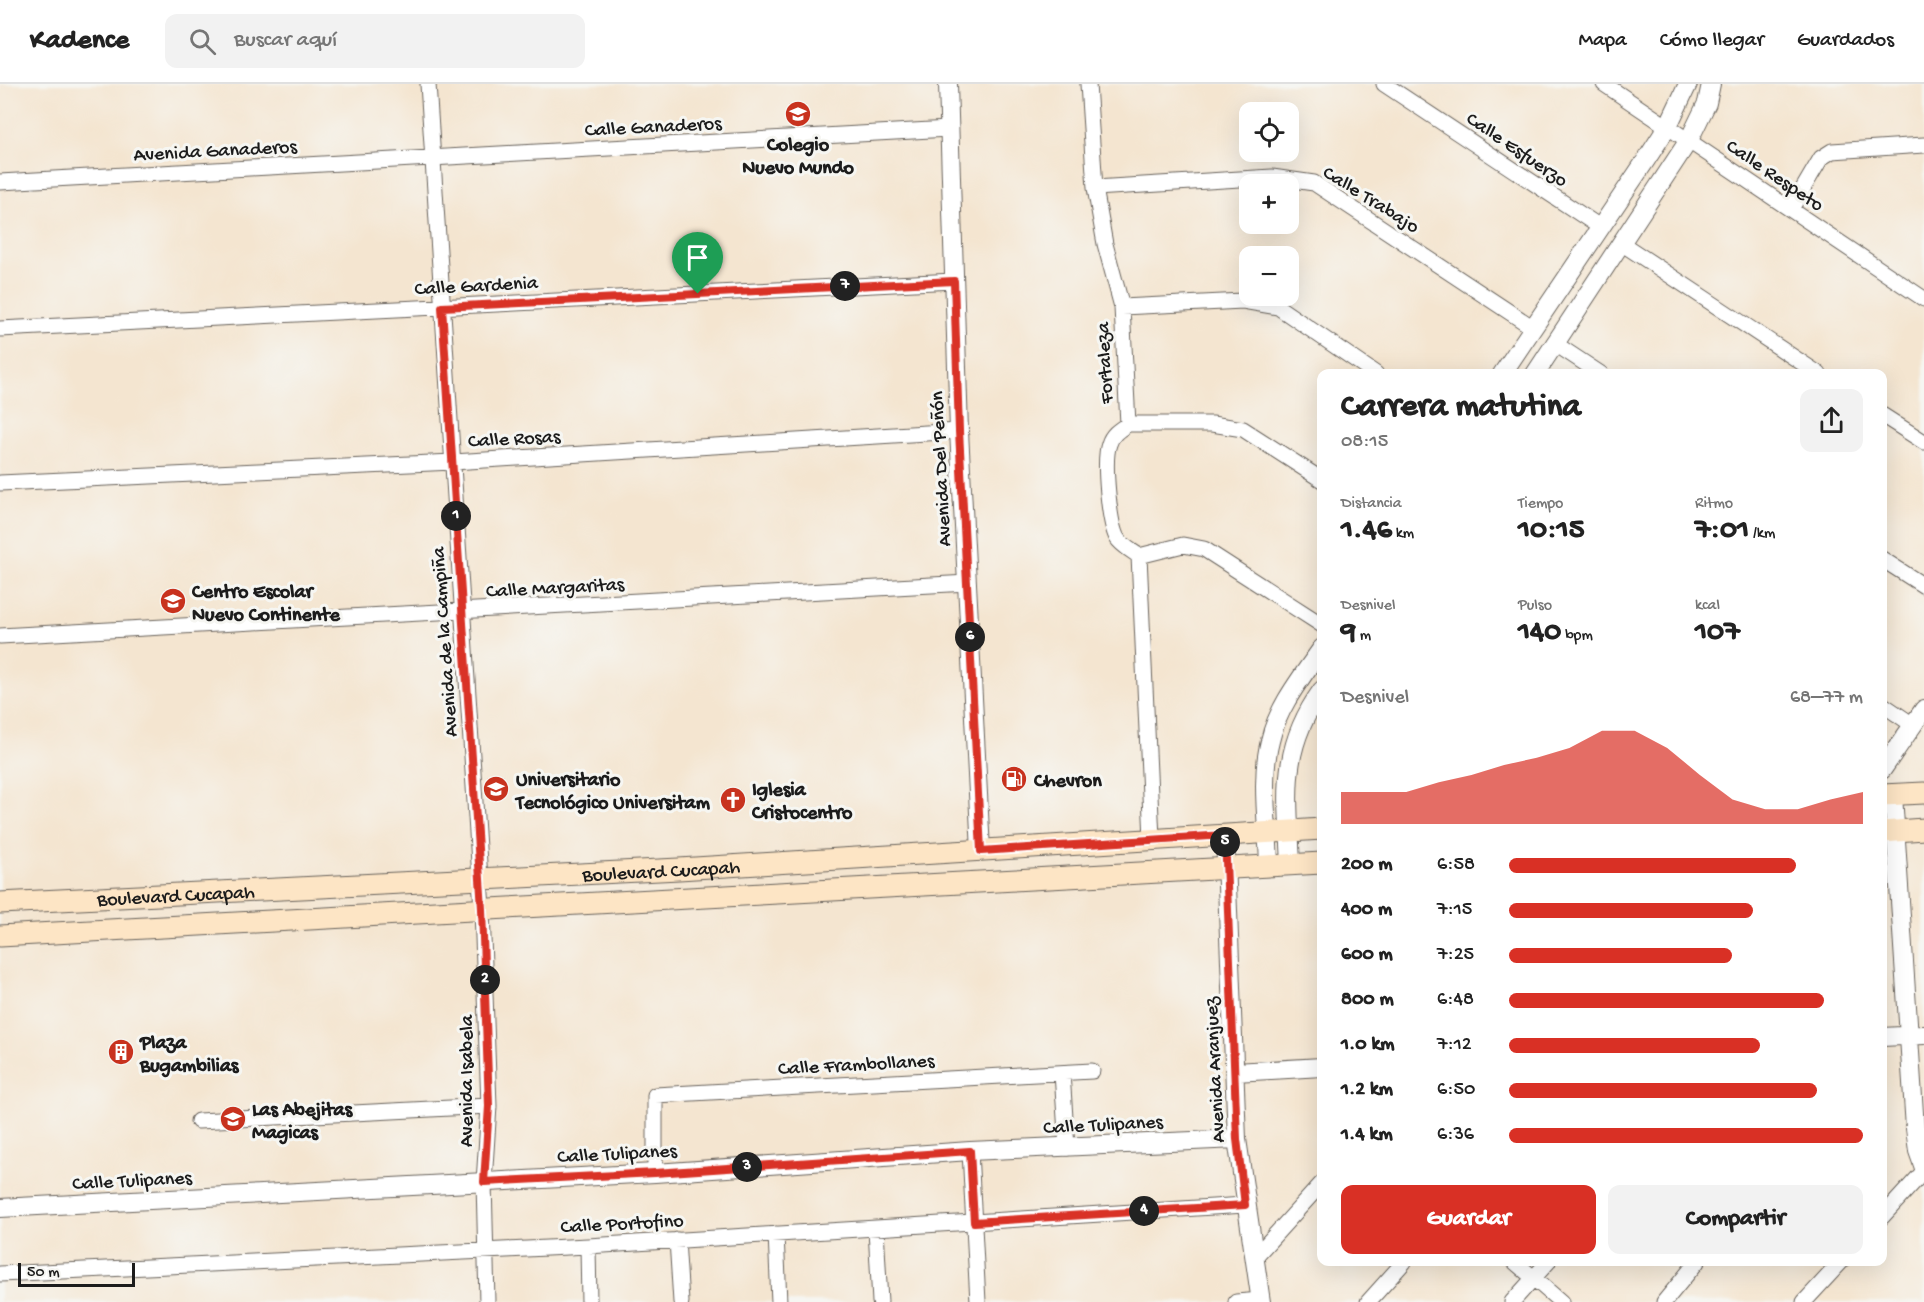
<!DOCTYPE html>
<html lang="es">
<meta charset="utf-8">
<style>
body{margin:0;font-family:"Gochi Hand",sans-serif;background:#f2f2f2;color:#222;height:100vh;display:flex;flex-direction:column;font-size:22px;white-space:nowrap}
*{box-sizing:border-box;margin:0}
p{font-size:20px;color:#767676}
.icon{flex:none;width:33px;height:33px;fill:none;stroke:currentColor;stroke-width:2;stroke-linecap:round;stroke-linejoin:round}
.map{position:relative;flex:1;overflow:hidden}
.drawer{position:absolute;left:1317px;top:285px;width:570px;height:897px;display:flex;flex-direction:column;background:#fff;border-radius:12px;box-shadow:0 6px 24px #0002}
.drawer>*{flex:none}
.fabs{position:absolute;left:1239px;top:18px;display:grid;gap:12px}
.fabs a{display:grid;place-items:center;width:60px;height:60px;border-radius:12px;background:#fff;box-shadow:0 6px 24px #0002;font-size:30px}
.scale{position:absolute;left:18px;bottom:15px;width:117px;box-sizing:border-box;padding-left:6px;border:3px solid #1c1c1c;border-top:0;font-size:16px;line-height:21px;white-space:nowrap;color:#1c1c1c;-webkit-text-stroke:4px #f6f6f2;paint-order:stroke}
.pin{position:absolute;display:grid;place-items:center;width:51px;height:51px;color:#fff;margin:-62px -26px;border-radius:50% 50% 50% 0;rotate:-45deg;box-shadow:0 0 6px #0007}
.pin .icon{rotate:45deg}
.km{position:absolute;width:30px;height:30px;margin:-15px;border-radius:50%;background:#222;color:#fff;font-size:16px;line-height:30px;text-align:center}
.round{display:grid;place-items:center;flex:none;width:63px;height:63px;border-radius:12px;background:#f2f2f2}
.summary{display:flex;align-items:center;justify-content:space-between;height:102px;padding:0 24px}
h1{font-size:33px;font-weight:800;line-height:45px}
.figures{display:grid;grid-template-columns:repeat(3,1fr);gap:9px;height:102px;padding:6px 24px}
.figures div{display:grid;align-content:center}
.figures b{font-size:30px;font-weight:800}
.figures small{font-size:16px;font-weight:400}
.figures p{font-size:16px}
.chart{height:168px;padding:12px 24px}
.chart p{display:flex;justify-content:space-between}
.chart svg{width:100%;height:108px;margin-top:6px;fill:#d93025;opacity:.7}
.action{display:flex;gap:12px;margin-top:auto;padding:12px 24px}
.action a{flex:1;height:69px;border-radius:12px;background:#d93025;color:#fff;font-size:24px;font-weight:800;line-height:69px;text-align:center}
.action a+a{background:#f2f2f2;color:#222}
ul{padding:0 24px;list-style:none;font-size:20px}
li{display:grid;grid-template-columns:96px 72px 1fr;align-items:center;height:45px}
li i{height:15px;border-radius:8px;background:#d93025}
header{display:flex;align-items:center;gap:36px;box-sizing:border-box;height:84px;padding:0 30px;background:#fff;border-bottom:2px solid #e0e0e0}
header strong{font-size:28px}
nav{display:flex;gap:33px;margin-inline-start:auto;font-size:21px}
.search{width:420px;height:54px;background:#f2f2f2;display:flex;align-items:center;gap:15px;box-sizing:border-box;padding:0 21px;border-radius:12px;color:#767676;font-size:22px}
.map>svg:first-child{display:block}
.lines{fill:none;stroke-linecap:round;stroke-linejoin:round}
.minor-casing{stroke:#68625b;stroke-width:17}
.tertiary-casing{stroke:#68625b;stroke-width:20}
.secondary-casing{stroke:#68625b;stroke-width:23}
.minor{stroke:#fff;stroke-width:15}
.tertiary{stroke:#fff;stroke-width:18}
.secondary{stroke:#fde5c5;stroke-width:21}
.route-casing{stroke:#fff;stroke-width:12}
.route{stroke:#d93025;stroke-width:8}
.labels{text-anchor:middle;stroke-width:6;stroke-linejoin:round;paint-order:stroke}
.street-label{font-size:20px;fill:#1c1c1c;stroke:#f6f6f2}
.poi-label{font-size:20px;font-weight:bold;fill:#1c1c1c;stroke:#f6f6f2;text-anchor:start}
</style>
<header>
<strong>Kadence</strong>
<div class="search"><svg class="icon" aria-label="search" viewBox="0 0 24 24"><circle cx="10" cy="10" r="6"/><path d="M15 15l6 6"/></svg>Buscar aquí</div>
<nav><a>Mapa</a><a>Cómo llegar</a><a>Guardados</a></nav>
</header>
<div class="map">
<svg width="1924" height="1218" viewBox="0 0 1924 1218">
<rect width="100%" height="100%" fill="#f6f6f2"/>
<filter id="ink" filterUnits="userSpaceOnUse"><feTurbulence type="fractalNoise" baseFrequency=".0167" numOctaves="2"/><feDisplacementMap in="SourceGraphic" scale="12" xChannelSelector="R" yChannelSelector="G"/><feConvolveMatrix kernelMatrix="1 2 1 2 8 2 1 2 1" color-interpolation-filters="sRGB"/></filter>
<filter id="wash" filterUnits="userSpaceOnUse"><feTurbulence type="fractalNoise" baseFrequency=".008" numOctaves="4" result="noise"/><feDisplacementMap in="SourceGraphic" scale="24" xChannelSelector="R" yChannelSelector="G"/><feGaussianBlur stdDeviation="1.35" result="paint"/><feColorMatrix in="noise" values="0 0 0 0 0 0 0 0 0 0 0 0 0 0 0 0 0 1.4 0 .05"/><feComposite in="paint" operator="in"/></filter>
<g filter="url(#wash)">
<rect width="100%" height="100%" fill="#f4e5d0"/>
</g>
<g filter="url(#ink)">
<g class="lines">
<g class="minor-casing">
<path id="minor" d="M 428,0 L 482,825 L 489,1022 L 484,1098 L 487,1218
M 1088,0 L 1095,104 L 1105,160 L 1122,223 L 1128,340
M 1384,0 L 1600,143
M 1604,0 L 1924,215
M 0,98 L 949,45
M 1095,104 L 1272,93 L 1314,99 L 1532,243
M 1791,125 L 1821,74 L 1832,67 L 1924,61
M 1621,159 L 1819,290
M 1122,223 L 1243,217 L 1278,223 L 1376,290
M 0,245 L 954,197
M 1554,259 L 1601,290
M 1882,331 L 1924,358
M 1128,340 L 1212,340 L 1243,345 L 1322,396
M 1128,340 C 1119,346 1112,350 1109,360 C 1103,376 1109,439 1117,454 C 1121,461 1132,467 1139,472
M 0,399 L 453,378 L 959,347
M 1139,472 L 1152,755
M 1139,472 L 1183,461 L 1204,465 L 1322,541
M 1882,475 L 1924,502
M 0,552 L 968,499
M 1882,620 L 1913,641
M 1062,989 L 1067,1064
M 198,1037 L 489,1022
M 970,1067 L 978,1218
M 655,1089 L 655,1011 L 1092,987
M 1882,1133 L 1924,1087
M 876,1145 L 880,1218
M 776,1150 L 779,1218
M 677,1156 L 681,1218
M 588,1162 L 589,1218
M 1254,1174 L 1322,1099
M 1515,1178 L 1561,1218
M 0,1190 L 588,1162 L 1245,1121
M 1236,1218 L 1261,1216
M 1368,1218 L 1404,1178
M 1512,1218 L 1548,1178
M 1664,1218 L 1697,1178
M 1804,1218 L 1841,1178"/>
</g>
<g class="tertiary-casing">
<path id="tertiary" d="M 948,0 L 959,347 L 981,767
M 1502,290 L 1646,76 L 1668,42 L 1688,0
M 1535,290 L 1689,56 L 1707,19 L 1711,0
M 1882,686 L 1924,625
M 1893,711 L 1915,1044 L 1918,1067 L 1924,1084
M 1225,751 L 1237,1055 L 1261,1218
M 1291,780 C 1288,711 1279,666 1322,606
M 1269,781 C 1268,741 1260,696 1270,657 C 1278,622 1302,593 1322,564
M 1882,953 L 1924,951
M 1235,988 L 1322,983
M 0,1124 L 655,1089 L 970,1067 L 1237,1055"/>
</g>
<g class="secondary-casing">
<g id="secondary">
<path d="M 1882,711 L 1924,709"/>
<path d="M 1882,748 L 1924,745"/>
<path id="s1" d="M 0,819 L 679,785 L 1322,745"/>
<path d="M 0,852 L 1322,779"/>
</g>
</g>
<use href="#minor" class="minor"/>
<use href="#tertiary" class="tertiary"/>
<use href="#secondary" class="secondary"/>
</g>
</g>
<g class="lines" filter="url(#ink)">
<g class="route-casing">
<path id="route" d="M 954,197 L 959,347 L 981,767 L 1225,751 L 1237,1055 L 1245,1121 L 974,1138 L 970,1067 L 655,1089 L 484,1098 L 489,1022 L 482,825 L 442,223 Z"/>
</g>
<use href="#route" class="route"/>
</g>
<defs>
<g id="school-disc" transform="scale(1.35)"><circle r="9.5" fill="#c8321e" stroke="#f6f6f2"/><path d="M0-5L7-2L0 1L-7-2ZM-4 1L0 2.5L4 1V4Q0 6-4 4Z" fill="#fff"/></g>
<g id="university-disc" transform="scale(1.35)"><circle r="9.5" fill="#c8321e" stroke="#f6f6f2"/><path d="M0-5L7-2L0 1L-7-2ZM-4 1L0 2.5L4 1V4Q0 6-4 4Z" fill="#fff"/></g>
<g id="fuel-disc" transform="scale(1.35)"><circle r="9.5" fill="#c8321e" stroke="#f6f6f2"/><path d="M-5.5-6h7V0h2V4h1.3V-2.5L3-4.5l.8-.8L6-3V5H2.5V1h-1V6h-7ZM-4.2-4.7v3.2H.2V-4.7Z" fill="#fff"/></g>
<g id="church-disc" transform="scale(1.35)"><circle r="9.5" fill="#c8321e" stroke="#f6f6f2"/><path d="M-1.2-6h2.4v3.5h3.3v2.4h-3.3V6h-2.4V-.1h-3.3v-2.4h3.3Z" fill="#fff"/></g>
<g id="building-disc" transform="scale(1.35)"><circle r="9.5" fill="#c8321e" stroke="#f6f6f2"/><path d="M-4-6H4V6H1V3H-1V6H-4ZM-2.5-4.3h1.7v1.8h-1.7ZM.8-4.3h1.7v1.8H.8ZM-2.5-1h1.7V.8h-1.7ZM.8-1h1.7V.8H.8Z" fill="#fff"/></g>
</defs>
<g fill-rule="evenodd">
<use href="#school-disc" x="798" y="30"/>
<use href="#university-disc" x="173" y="517"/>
<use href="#fuel-disc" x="1014" y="695"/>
<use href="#university-disc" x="496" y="705"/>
<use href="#church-disc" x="733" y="716"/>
<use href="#building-disc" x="121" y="968"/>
<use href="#school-disc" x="233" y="1035"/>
</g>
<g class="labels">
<g class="street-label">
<text transform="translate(653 41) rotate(-3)" y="7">Calle Ganaderos</text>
<text transform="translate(1518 64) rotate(34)" y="7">Calle Esfuerzo</text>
<text transform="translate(215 65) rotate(-3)" y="7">Avenida Ganaderos</text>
<text transform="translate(1776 90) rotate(34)" y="7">Calle Respeto</text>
<text transform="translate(1372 114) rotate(32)" y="7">Calle Trabajo</text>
<text transform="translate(476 200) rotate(-3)" y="7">Calle Gardenia</text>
<text transform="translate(1103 279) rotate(-93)" y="7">Fortaleza</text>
<text transform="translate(514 353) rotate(-3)" y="7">Calle Rosas</text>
<text transform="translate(939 385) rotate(-93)" y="7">Avenida Del Peñón</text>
<text transform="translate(555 502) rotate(-3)" y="7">Calle Margaritas</text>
<text transform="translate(443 558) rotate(-94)" y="7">Avenida de la Campiña</text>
<text dy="7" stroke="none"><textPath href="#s1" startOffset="662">Boulevard Cucapah</textPath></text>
<text dy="7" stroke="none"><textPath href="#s1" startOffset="176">Boulevard Cucapah</textPath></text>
<text transform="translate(856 979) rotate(-3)" y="7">Calle Frambollanes</text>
<text transform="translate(1213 986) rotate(-93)" y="7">Avenida Aranjuez</text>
<text transform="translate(465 997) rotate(-90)" y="7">Avenida Isabela</text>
<text transform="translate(1103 1039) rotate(-3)" y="7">Calle Tulipanes</text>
<text transform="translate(617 1068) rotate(-3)" y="7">Calle Tulipanes</text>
<text transform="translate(132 1095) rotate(-3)" y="7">Calle Tulipanes</text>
<text transform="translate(622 1138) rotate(-3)" y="7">Calle Portofino</text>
</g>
<g class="poi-label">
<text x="798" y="66" text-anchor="middle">Colegio<tspan x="798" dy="23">Nuevo Mundo</tspan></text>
<text x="192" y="513">Centro Escolar<tspan x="192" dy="23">Nuevo Continente</tspan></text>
<text x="516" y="701">Universitario<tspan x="516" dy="23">Tecnológico Universitam</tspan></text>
<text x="1034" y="702">Chevron</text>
<text x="752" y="711">Iglesia<tspan x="752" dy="23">Cristocentro</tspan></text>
<text x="140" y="964">Plaza<tspan x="140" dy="23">Bugambilias</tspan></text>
<text x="252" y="1031">Las Abejitas<tspan x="252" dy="23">Magicas</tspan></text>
</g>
</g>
</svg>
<div class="fabs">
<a><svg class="icon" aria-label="locate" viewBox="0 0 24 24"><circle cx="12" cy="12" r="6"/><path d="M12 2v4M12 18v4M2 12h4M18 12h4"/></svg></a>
<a>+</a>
<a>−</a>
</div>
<div class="scale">50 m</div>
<div class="pin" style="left:698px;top:210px;background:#1e9e55"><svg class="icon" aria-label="arrive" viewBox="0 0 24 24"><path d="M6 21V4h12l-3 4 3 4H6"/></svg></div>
<b class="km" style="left:456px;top:432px">1</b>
<b class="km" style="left:485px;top:896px">2</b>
<b class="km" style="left:747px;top:1083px">3</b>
<b class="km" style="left:1144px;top:1127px">4</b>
<b class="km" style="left:1225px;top:758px">5</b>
<b class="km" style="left:970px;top:553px">6</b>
<b class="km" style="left:845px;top:202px">7</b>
<section class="drawer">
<div class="summary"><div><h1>Carrera matutina</h1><p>08:15</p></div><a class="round"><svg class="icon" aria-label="share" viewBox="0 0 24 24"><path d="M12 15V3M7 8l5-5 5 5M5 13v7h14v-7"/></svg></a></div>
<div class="figures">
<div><p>Distancia</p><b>1.46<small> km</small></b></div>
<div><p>Tiempo</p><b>10:15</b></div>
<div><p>Ritmo</p><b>7:01<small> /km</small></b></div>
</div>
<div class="figures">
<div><p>Desnivel</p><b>9<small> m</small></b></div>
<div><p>Pulso</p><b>140<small> bpm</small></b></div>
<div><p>kcal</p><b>107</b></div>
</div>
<div class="chart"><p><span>Desnivel</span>68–77 m</p>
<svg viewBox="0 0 160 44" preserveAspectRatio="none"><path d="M0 44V31L10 31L20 31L30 27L40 24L50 20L60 17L70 13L80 6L90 6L100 13L110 24L120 34L130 38L140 38L150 34L160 31V44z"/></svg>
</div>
<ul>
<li><b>200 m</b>6:58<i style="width:81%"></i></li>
<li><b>400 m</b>7:15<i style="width:69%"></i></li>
<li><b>600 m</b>7:25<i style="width:63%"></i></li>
<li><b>800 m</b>6:48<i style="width:89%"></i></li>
<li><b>1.0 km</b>7:12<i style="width:71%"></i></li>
<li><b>1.2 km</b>6:50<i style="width:87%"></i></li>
<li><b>1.4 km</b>6:36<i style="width:100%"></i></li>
</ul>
<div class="action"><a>Guardar</a><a>Compartir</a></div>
</section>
</div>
